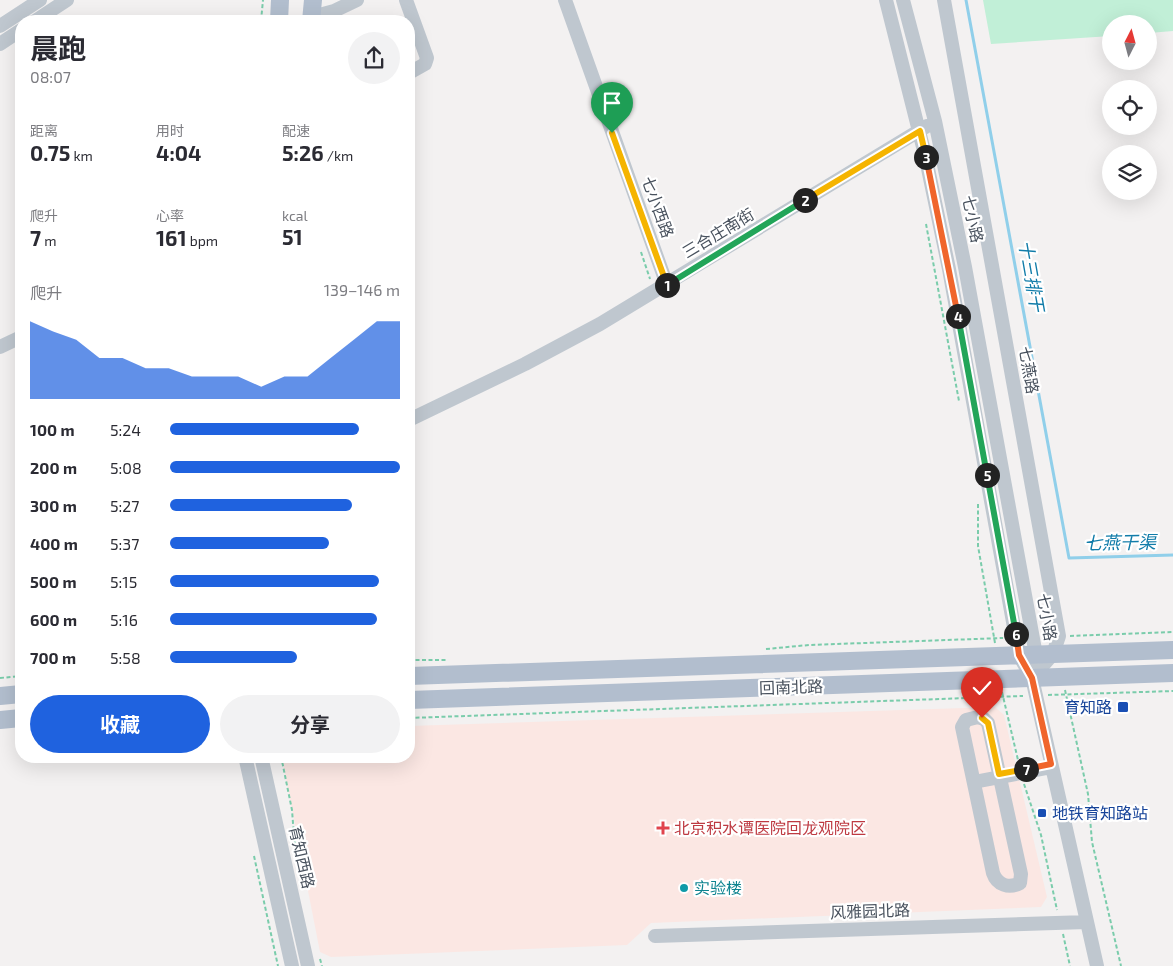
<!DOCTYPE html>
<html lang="zh">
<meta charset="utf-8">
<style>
body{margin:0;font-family:"Exo 2","Noto Sans SC",sans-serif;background:#f2f2f3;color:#2b2b33;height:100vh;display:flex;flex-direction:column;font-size:19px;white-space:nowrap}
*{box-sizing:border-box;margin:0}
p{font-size:16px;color:#7c7c81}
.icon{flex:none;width:28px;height:28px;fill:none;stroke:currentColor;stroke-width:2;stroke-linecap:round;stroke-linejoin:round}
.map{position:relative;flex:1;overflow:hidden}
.sheet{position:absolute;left:15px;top:15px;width:400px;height:748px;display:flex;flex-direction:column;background:#fff;border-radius:20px;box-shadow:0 5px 20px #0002}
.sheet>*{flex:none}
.needle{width:32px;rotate:6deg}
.buttons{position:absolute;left:1102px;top:15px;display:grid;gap:10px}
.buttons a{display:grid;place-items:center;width:55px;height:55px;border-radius:50%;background:#fff;box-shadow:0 5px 20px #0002;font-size:25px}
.pin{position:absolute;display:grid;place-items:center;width:42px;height:42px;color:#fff;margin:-51px -21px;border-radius:50% 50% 50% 0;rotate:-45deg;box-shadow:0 0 5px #0007}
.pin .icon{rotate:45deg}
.km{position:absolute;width:25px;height:25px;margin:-12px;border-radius:50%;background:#222;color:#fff;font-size:14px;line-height:25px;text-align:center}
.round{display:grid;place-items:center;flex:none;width:52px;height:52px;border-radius:26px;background:#f2f2f3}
.summary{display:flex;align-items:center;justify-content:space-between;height:85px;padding:0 15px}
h1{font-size:28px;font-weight:700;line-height:38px}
.metrics{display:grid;grid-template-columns:repeat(3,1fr);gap:8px;height:85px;padding:5px 15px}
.metrics div{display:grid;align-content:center}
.metrics b{font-size:21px;font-weight:700}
.metrics small{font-size:14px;font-weight:400}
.metrics p{font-size:14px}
.chart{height:140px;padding:10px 15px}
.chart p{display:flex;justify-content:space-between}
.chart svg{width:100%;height:90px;margin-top:5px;fill:#1f62df;opacity:.7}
.button{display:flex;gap:10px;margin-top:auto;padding:10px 15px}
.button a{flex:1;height:58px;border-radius:30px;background:#1f62df;color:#fff;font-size:20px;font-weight:700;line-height:58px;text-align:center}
.button a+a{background:#f2f2f3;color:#2b2b33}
ul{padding:0 15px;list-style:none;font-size:16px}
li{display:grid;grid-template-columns:80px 60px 1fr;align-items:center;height:38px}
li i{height:12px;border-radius:6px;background:#1f62df}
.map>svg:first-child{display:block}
.medical{fill:#fbe7e3}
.green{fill:#c1efd7}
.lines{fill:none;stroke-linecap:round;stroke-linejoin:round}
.stream{stroke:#90cfea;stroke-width:3}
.path{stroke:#7accab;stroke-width:2;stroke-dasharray:4 2.5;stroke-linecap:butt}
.minor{stroke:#bfc7cf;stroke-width:14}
.major{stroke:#b2bece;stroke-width:18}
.split-1-casing{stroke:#fff;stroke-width:10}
.split-2-casing{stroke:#fff;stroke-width:10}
.split-3-casing{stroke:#fff;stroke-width:10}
.split-4-casing{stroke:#fff;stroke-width:10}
.split-5-casing{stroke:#fff;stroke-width:10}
.split-6-casing{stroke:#fff;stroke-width:10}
.split-7-casing{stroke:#fff;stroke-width:10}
.split-8-casing{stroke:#fff;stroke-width:10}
.split-1{stroke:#f5b400;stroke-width:6}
.split-2{stroke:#22a559;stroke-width:6}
.split-3{stroke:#f5b400;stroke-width:6}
.split-4{stroke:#f0652b;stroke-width:6}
.split-5{stroke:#22a559;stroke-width:6}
.split-6{stroke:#22a559;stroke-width:6}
.split-7{stroke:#f0652b;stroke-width:6}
.split-8{stroke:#f5b400;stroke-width:6}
.transit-dot{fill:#1a4fb4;stroke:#fff;stroke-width:2}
.health-dot{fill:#e0444e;stroke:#fff;stroke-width:2}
.culture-dot{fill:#0f9aa8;stroke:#fff;stroke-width:2}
.labels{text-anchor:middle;stroke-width:4.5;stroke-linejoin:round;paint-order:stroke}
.street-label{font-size:16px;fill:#49525e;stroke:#fff}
.transit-label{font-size:16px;fill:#164399;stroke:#fff;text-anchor:end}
.health-label{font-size:16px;fill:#be3a42;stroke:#fff;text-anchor:start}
.culture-label{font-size:16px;fill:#0d838f;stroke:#fff;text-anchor:start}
.water-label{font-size:18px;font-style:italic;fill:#117ca9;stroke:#fff}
</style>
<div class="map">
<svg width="1173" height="966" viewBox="0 0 1173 966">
<rect width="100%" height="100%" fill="#f3f1f1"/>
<path class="medical" d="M 995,707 L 1004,715 L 1047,897 L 1041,907 L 651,923 L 627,945 L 331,957 L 320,952 L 282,758 L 284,756 L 409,756 L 409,726 Z"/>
<path class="green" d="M 983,0 L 1173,0 L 1173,31 L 1149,33 L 1149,24 L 1111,24 L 1111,36 L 991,44 Z"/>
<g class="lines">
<path class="stream" d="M 966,0 L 1069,558 L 1173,555"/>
<path class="path" d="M 261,21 L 263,0
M 926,224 L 959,401
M 641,252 L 650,279
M 978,504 L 978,546 L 995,643
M 1070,636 L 1173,632
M 766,649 L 809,645 L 1003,638
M 409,660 L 446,660
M 0,678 L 21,676
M 1065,690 L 1088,794 L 1092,842 L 1121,966
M 1002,692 L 1018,760
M 1048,695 L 1173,691
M 409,718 L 1023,696
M 281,756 L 292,810 L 295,849
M 1024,784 L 1041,835 L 1057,910
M 254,856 L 278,966
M 1063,934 L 1070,966
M 320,959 L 322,966"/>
<path class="minor" d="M 406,0 L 427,58 L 425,64 L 409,73
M 565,0 L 667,285
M 886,0 L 926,159 L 949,269 L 1019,655 L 1032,678 L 1097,966
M 903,0 L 935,121 L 965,267 L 1036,655 L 1034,662
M 944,0 L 1059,636 L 1053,654 L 1032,678
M 312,17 L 334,11 L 357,0
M 35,21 L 67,0
M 0,26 L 40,0
M 0,44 L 21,30
M 0,347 L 21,337
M 409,420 L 525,364 L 600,324 L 927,126
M 978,717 L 984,719 L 988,723 L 1021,874 L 1020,883 C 1009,889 997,885 993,873 L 962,727 L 966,720 Z
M 245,756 L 292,966
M 261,756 L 308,966
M 974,782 L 1052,767
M 655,936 L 1087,922"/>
<path class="major" d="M 279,21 L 280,0
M 311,21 L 313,0
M 409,676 L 1173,650
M 0,696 L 21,694
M 409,700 L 1173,673
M 0,720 L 21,718"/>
</g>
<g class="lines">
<g class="split-1-casing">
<path id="split-1" d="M 612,133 L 667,285"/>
</g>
<g class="split-2-casing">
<path id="split-2" d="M 667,285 L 805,200"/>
</g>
<g class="split-3-casing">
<path id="split-3" d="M 805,200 L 920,131 L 926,157"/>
</g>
<g class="split-4-casing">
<path id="split-4" d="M 926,157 L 958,316"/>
</g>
<g class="split-5-casing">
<path id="split-5" d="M 958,316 L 987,475"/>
</g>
<g class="split-6-casing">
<path id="split-6" d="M 987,475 L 1016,634"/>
</g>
<g class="split-7-casing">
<path id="split-7" d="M 1016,634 L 1019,655 L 1032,678 L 1051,764 L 1026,769"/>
</g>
<g class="split-8-casing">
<path id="split-8" d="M 982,718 L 988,723 L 999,774 L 1026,769"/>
</g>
<use href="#split-1" class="split-1"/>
<use href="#split-2" class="split-2"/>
<use href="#split-3" class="split-3"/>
<use href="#split-4" class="split-4"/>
<use href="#split-5" class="split-5"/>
<use href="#split-6" class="split-6"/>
<use href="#split-7" class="split-7"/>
<use href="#split-8" class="split-8"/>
</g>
<g class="transit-dot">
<rect x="1117" y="701" width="12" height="12" rx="2.5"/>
<rect x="1037" y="808" width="10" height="10" rx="2.5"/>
</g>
<path class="health-dot" d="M660.5 820.5h5v5h5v5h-5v5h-5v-5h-5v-5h5z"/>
<circle class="culture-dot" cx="684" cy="888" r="5"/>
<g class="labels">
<g class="street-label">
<text transform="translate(658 207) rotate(70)" y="6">七小西路</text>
<text transform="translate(973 219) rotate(78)" y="6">七小路</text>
<text transform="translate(718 233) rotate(-31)" y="6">三合庄南街</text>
<text transform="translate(1029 370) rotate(80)" y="6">七燕路</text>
<text transform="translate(1047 617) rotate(80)" y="6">七小路</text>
<text transform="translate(791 687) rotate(-2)" y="6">回南北路</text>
<text transform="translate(302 857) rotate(77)" y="6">育知西路</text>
<text transform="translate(870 911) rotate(-2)" y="6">风雅园北路</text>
</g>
<g class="transit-label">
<text x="1112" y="713">育知路</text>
<text x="1052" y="819" text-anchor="start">地铁育知路站</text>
</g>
<g class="health-label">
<text x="674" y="834">北京积水谭医院回龙观院区</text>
</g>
<g class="culture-label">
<text x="694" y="894">实验楼</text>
</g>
<g class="water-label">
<text transform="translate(1031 276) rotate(80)" y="6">十三排干</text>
<text transform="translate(1120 543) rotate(-1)" y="6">七燕干渠</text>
</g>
</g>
</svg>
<div class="buttons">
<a><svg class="needle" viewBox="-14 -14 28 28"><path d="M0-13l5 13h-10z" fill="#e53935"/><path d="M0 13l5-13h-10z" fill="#7c7c81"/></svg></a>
<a><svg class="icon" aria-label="locate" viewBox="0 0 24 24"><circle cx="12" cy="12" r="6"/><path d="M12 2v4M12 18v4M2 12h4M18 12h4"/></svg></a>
<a><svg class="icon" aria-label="layers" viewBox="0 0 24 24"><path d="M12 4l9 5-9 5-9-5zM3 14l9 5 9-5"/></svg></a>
</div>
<div class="pin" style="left:612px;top:133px;background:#1e9e55"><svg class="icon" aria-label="arrive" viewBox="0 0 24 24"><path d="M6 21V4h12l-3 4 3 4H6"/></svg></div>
<div class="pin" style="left:982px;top:718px;background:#d93025"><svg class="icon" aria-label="check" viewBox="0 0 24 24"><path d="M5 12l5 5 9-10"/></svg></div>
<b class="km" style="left:667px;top:285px">1</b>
<b class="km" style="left:805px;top:200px">2</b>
<b class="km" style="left:926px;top:157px">3</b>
<b class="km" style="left:958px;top:316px">4</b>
<b class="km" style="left:987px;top:475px">5</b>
<b class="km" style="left:1016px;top:634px">6</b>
<b class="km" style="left:1026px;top:769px">7</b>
<section class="sheet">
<div class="summary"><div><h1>晨跑</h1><p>08:07</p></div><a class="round"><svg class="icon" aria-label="share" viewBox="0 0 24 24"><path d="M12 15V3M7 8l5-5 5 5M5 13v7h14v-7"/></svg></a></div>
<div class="metrics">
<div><p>距离</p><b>0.75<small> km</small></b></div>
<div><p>用时</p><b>4:04</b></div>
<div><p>配速</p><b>5:26<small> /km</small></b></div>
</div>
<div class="metrics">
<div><p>爬升</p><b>7<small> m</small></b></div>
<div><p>心率</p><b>161<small> bpm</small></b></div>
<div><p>kcal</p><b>51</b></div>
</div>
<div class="chart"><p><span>爬升</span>139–146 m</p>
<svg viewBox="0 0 160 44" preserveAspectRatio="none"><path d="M0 44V6L10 11L20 15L30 24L40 24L50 29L60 29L70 33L80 33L90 33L100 38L110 33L120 33L130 24L140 15L150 6L160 6V44z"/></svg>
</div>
<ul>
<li><b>100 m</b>5:24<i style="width:82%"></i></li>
<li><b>200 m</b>5:08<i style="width:100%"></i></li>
<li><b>300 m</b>5:27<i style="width:79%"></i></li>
<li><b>400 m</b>5:37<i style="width:69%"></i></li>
<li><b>500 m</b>5:15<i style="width:91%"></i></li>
<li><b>600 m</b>5:16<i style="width:90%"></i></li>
<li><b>700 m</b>5:58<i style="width:55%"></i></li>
</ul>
<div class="button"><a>收藏</a><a>分享</a></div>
</section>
</div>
